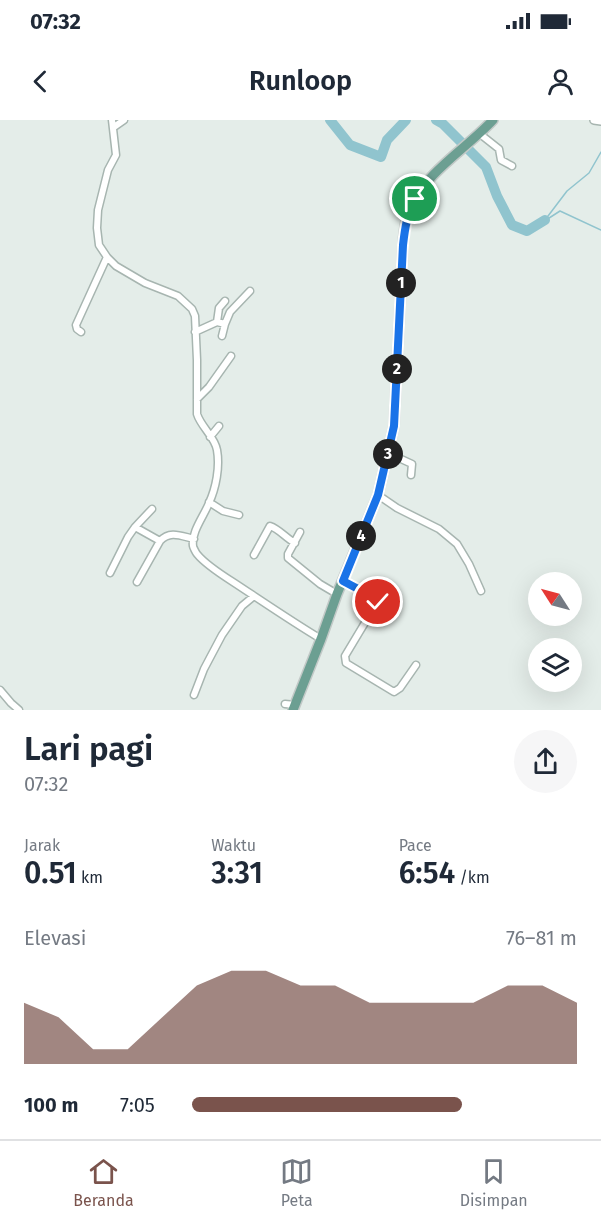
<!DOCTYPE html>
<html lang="id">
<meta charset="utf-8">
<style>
body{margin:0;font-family:"Fira Sans",sans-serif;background:#f6f6f7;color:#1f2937;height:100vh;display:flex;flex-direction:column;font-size:22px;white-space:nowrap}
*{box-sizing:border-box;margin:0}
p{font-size:20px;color:#747a83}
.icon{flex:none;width:33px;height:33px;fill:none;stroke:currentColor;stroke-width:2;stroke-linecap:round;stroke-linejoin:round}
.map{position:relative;height:590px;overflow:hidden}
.details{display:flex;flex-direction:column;background:#fff;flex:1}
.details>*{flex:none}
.needle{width:39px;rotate:306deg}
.tools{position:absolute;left:528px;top:452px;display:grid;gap:12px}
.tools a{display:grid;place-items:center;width:54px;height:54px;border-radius:50%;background:#fff;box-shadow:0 6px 24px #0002;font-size:30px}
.pin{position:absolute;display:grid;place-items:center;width:51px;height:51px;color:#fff;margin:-26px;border:3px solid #fff;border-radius:50%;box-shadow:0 2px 6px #0007}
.km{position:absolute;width:30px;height:30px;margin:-15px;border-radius:50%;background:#222;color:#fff;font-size:16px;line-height:30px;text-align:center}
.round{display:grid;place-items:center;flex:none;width:63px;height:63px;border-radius:32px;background:#f6f6f7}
.summary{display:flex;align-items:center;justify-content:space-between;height:102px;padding:0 24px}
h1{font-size:33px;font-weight:600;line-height:45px}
.figures{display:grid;grid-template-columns:repeat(3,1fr);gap:9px;height:102px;padding:6px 24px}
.figures div{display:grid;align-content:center}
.figures b{font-size:30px;font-weight:600}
.figures small{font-size:16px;font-weight:400}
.figures p{font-size:16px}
.chart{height:168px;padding:12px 24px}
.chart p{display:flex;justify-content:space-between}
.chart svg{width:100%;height:108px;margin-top:6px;fill:#7a534c;opacity:.7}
ul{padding:0 24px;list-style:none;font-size:20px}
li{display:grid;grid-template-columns:96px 72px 1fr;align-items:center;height:45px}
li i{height:15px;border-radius:8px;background:#7a534c}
.status{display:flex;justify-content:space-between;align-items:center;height:42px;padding:0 30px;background:#fff;direction:ltr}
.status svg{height:16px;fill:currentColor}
header{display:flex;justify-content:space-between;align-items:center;height:78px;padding:0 24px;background:#fff;font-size:27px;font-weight:600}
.dock{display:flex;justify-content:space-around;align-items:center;height:84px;border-top:2px solid #e0e1e3;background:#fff;font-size:16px;color:#747a83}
.dock a{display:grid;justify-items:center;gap:3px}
.dock .current{color:#7a534c}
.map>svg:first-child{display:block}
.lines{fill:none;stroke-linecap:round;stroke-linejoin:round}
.stream{stroke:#90c4ce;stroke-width:1.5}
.river{stroke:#90c4ce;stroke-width:10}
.minor-casing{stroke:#a7b5b0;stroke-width:9}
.tertiary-casing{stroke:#a7b5b0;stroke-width:10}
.primary-casing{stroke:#c2c9c7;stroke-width:12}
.minor{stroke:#fff;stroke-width:6}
.tertiary{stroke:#fff;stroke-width:7}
.primary{stroke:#6c9f92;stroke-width:9}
.route-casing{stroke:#fff;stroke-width:12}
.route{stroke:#1a73e8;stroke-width:8}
</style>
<div class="status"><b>07:32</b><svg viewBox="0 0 49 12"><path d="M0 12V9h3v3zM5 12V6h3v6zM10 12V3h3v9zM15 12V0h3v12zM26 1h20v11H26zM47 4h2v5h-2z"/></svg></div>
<header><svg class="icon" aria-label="back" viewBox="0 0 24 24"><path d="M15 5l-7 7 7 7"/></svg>Runloop<svg class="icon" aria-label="person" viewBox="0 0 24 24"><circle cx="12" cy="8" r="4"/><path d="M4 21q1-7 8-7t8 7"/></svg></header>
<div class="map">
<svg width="601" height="590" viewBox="0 0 601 590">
<rect width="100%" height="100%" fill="#e4ede9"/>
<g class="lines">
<path class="stream" d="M 545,100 L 567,71 L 589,53 L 601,32
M 546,100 L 560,91 L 601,110"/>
<path class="river" d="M 330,0 L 350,25 L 381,37 L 387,20 L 406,0
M 436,0 L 443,4 L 486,47 L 497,76 L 512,105 L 527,111 L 545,100"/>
<g class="minor-casing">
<path id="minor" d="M 112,0 L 116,35 L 108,50 L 98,90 L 97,108 L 99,125 L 107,137 L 116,146 L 145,163 L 178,176 L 192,189 L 195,196 L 197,240 L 197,294 C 201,307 215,317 217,330 C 220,347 216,368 209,383 C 204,396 191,412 193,426 C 193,427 196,433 197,434 C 205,444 222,455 233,462 C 262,481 291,501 321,519
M 114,7 L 124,0
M 480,14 L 499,29 L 501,40 L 512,46
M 217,202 L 225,204 L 230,192 L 250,171
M 81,212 L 77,209 L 76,205 L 107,137
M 195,212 L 217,202 L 219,188 L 225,181
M 222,216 L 225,204
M 197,279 L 209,267 L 231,236
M 210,317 L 219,306
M 388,333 L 412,344 L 411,355
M 378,375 L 397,388 L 439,409 L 457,424 L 469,444 L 481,471
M 209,382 L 223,391 L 239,395
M 135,407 L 152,389
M 300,412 L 288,434 L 288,438 L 320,464 L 337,474
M 254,435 L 270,406 C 279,409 286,418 295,423
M 110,453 L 128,417 L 135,407 L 160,421
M 343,461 L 378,481 L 345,536 L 346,543 L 394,572 L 400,568 L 416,545
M 137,462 L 160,421 C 170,410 181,416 194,419
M 0,570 L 11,583 L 19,590
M 194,575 L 204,549 L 222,515 L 242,486 L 254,476
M 285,584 L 295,585"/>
</g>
<g class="tertiary-casing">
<path id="tertiary" d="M 594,0 L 601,1"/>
</g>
<g class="primary-casing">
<path id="primary" d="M 293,590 L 321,519 L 337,474 L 378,375 L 394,306 L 403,125 C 404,113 405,99 410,88 C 427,51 466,29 493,0"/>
</g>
<use href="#minor" class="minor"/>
<use href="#tertiary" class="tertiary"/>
<use href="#primary" class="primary"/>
</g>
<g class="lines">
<g class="route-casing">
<path id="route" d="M 378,482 L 377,479 L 343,461 L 378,375 L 394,306 L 403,125 C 405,108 407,94 415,79"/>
</g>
<use href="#route" class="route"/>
</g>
</svg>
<div class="tools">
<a><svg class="needle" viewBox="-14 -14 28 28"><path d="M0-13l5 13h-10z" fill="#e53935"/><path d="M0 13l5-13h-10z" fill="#747a83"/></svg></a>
<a><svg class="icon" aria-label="layers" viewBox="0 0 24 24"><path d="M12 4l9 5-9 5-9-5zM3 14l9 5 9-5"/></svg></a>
</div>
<div class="pin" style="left:415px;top:79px;background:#1e9e55"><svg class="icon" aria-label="arrive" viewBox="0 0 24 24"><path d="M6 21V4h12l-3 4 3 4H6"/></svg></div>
<div class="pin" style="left:378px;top:482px;background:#d93025"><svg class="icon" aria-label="check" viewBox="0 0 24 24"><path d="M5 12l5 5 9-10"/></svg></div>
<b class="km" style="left:401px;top:163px">1</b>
<b class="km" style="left:397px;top:249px">2</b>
<b class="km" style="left:388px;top:334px">3</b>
<b class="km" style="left:361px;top:416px">4</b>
</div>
<section class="details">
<div class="summary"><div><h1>Lari pagi</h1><p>07:32</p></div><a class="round"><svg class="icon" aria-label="share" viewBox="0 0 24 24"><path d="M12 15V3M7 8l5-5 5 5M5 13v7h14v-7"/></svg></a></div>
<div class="figures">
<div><p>Jarak</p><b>0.51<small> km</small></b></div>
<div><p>Waktu</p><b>3:31</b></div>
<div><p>Pace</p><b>6:54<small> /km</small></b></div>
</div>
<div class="chart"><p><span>Elevasi</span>76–81 m</p>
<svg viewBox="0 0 160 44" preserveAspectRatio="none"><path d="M0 44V19L10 25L20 38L30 38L40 25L50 12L60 6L70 6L80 12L90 12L100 19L110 19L120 19L130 19L140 12L150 12L160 19V44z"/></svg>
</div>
<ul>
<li><b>100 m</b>7:05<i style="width:70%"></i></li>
</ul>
</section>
<nav class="dock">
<a class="current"><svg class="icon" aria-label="home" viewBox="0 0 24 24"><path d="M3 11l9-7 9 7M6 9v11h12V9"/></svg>Beranda</a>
<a><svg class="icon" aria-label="map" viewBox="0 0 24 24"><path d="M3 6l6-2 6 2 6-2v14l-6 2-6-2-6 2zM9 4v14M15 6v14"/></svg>Peta</a>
<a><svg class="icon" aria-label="saved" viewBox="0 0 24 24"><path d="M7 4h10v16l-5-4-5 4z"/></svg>Disimpan</a>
</nav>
